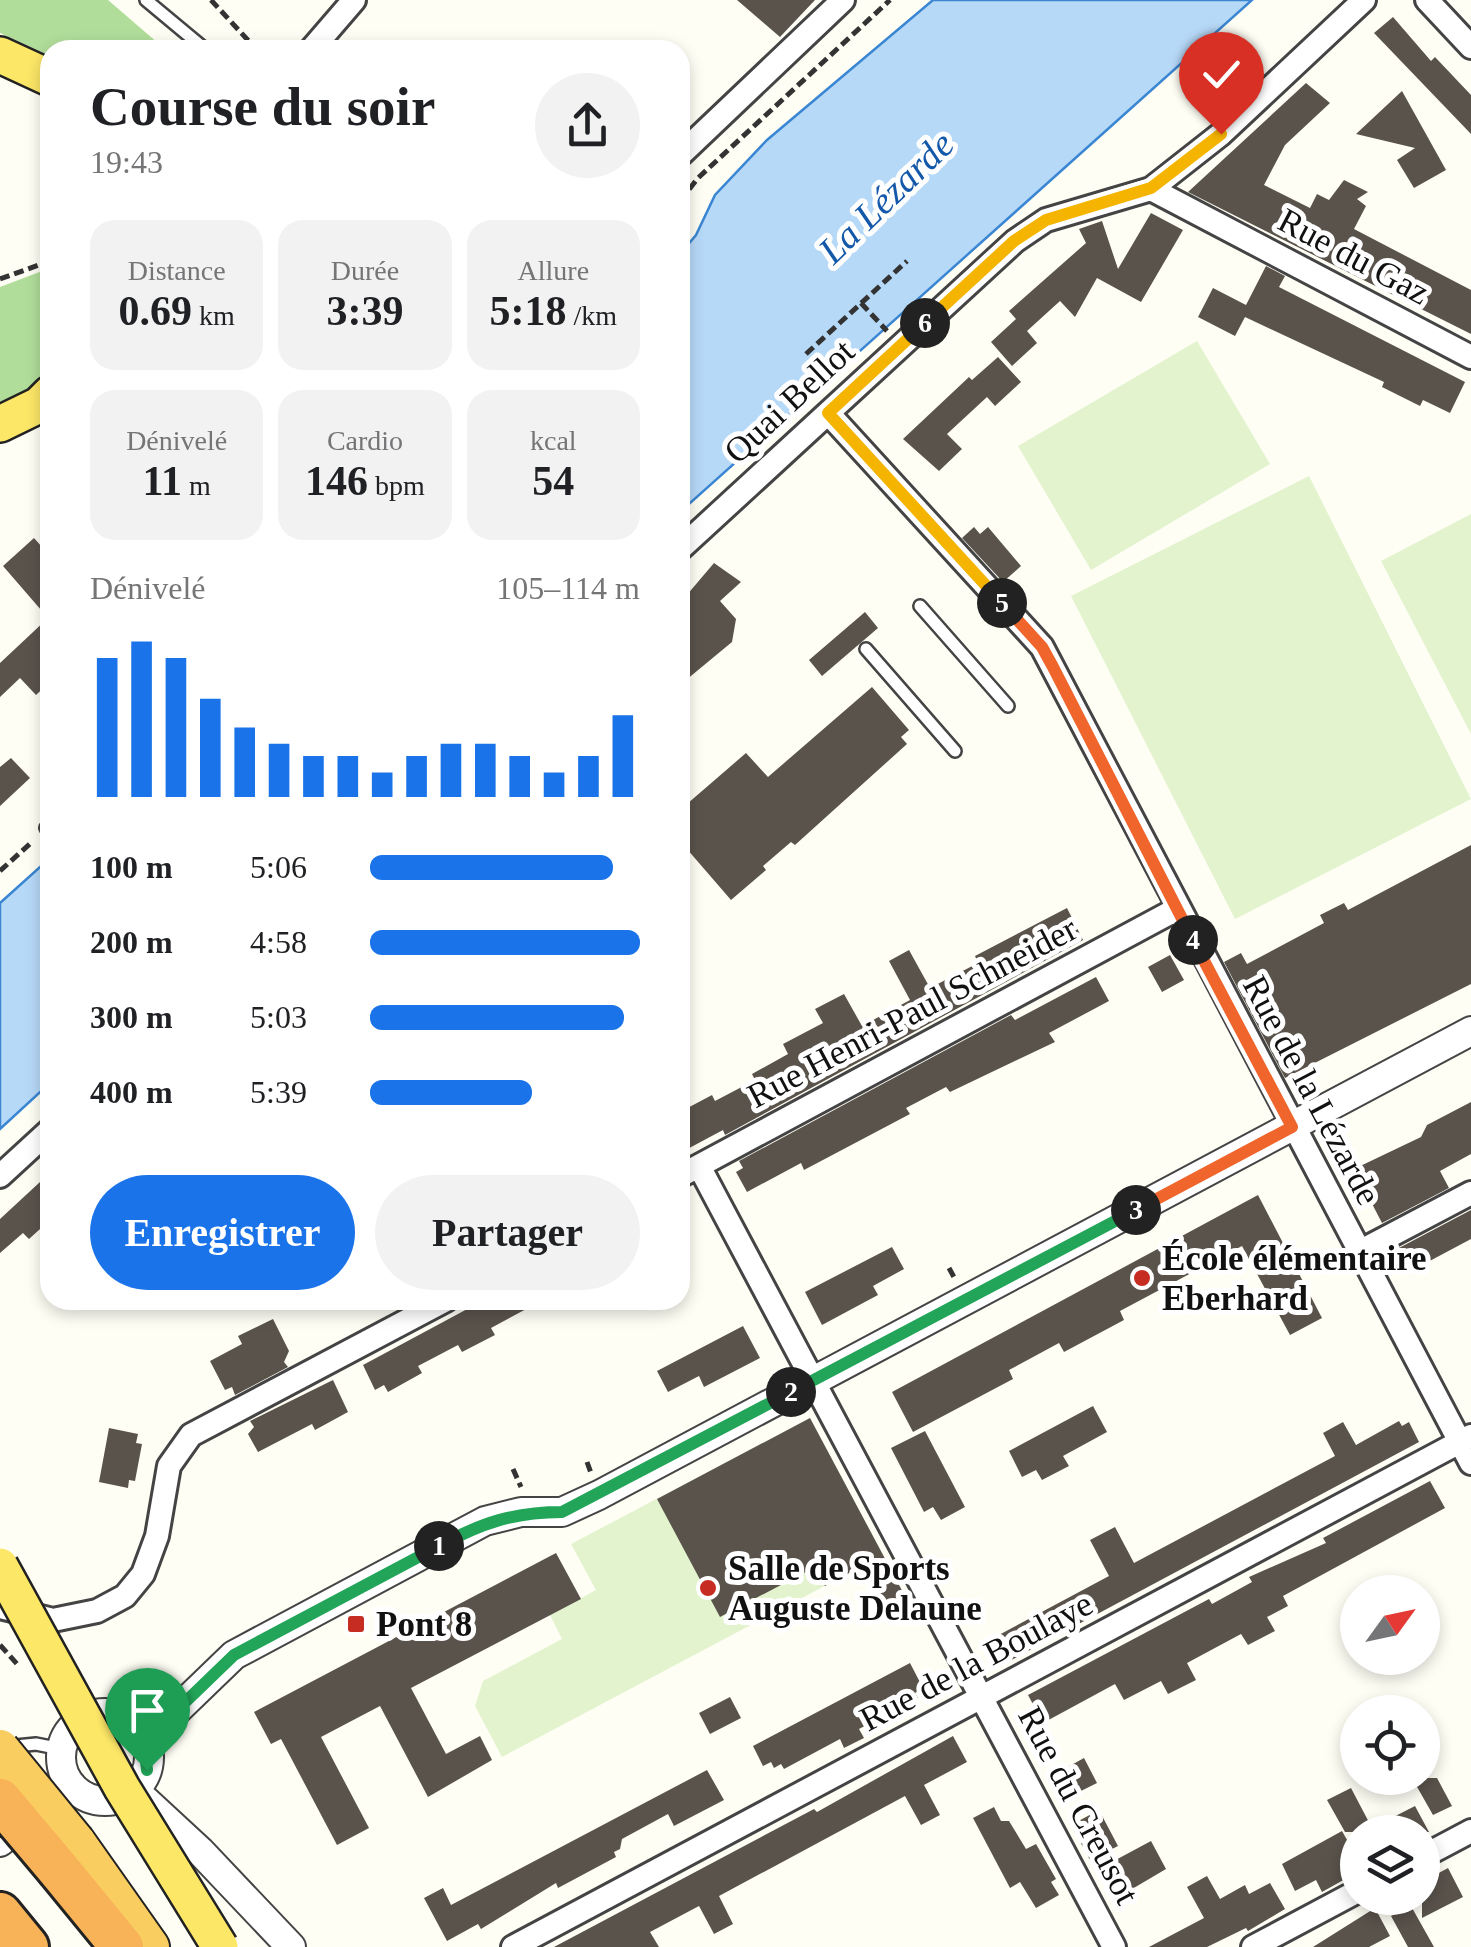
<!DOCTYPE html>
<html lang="fr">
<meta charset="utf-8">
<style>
body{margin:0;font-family:Georgia,serif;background:#f2f2f2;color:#202124;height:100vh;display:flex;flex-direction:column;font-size:38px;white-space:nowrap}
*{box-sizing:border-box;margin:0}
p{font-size:32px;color:#757577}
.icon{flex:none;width:55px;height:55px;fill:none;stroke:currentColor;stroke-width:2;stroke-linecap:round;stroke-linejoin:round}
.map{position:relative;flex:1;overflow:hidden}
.side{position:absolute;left:40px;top:40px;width:650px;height:1270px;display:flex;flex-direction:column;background:#fff;border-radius:30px;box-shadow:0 5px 15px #0003}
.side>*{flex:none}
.needle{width:65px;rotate:57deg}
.fabs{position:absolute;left:1340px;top:1575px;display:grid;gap:20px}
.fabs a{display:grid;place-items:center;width:100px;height:100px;border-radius:50%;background:#fff;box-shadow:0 5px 15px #0003;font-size:50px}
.pin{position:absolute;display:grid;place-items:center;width:85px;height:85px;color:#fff;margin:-102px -42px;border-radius:50% 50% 50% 0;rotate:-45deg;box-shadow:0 0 10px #0007}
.pin .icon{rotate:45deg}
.km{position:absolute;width:50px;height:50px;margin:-25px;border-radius:50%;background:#222;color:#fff;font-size:28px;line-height:50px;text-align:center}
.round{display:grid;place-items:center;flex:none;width:105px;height:105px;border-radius:52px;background:#f2f2f2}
.headline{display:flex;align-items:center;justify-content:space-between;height:170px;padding:0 50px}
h1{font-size:55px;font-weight:700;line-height:75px}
.metrics{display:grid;grid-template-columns:repeat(3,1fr);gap:15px;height:170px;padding:10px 50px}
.metrics div{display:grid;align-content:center;border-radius:25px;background:#f2f2f2;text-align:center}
.metrics b{font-size:42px;font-weight:700}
.metrics small{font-size:28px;font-weight:400}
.metrics p{font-size:28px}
.chart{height:280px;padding:20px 50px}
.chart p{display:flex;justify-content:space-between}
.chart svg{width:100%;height:180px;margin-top:10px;stroke:#1a73e8;stroke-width:6}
.cta{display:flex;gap:20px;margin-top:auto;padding:20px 50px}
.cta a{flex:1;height:115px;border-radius:60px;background:#1a73e8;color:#fff;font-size:40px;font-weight:700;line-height:115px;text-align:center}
.cta a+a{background:#f2f2f2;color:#202124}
ul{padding:0 50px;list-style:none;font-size:32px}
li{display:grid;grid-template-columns:160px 120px 1fr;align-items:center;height:75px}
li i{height:25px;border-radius:12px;background:#1a73e8}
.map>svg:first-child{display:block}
.forest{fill:#b1dd9a}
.pitch{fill:#e2f3ce}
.water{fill:#b7d9f8;stroke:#3b86d2;stroke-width:2.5}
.building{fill:#5a534c}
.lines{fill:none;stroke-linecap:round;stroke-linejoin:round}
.service-casing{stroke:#444;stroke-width:16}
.minor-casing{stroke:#444;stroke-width:28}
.tertiary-casing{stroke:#444;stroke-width:32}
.primary-casing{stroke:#222;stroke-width:40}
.trunk-casing{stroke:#222;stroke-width:42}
.motorway-casing{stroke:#222;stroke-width:48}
.path{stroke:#333;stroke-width:5;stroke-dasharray:10 5;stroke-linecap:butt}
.service{stroke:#fff;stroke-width:11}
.minor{stroke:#fff;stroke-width:22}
.tertiary{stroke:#fff;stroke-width:28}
.primary{stroke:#fce767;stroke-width:35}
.trunk{stroke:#facd60;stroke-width:38}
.motorway{stroke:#f8b359;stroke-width:42}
.primary-bridge-casing{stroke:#222;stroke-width:40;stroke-linecap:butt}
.trunk-bridge-casing{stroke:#222;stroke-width:42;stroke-linecap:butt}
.motorway-bridge-casing{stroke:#222;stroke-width:48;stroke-linecap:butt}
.primary-bridge{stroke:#fce767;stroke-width:35}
.trunk-bridge{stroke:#facd60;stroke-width:38}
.motorway-bridge{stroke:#f8b359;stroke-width:42}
.split-1-casing{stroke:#fff;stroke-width:20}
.split-2-casing{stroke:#fff;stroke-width:20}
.split-3-casing{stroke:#fff;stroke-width:20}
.split-4-casing{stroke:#fff;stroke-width:20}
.split-5-casing{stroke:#fff;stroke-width:20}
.split-6-casing{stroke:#fff;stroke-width:20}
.split-7-casing{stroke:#fff;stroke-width:20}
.split-1{stroke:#22a559;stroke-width:12}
.split-2{stroke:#22a559;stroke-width:12}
.split-3{stroke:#22a559;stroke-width:12}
.split-4{stroke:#f0652b;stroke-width:12}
.split-5{stroke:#f0652b;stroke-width:12}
.split-6{stroke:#f5b400;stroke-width:12}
.split-7{stroke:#f5b400;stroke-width:12}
.poi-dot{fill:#c72c22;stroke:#fff;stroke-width:4}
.labels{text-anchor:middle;stroke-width:10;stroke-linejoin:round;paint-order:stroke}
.street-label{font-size:35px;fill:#111;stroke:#fff}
.poi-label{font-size:35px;font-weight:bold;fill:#111;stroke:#fff;text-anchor:start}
.water-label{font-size:38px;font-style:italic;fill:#1458a9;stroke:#fff}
</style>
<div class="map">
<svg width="1471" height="1947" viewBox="0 0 1471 1947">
<rect width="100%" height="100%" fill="#fffef5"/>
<path class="forest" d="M 0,0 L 108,0 L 166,50 L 50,50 L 50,56 L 0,33 Z
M 50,268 L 50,382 L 0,440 L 0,287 Z"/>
<path class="pitch" d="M 1197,341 L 1270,464 L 1091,570 L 1018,446 Z
M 1309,476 L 1471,799 L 1235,919 L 1071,596 Z
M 1471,514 L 1471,734 L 1381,561 Z
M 810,1418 L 883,1555 L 502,1757 L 475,1706 L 483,1681 L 562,1639 L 550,1615 L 596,1590 L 571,1544 Z"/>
<path class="water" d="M 933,0 L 1252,0 L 680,512 L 680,254 L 696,235 L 715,195 L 767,140 Z
M 50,858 L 50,1083 L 0,1129 L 0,903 Z"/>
<path class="building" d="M 737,0 L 815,0 L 780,37 Z
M 1393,17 L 1431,61 L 1435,57 L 1471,95 L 1471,134 L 1374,33 Z
M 1306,83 L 1330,103 L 1285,145 L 1264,185 L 1310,208 L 1317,194 L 1329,200 L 1344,180 L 1368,192 L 1357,199 L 1366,206 L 1354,229 L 1471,290 L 1471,334 L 1188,192 Z
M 1402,91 L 1446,170 L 1414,188 L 1397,160 L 1415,148 L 1356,134 Z
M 1151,213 L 1183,230 L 1141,302 L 1097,278 L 1075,317 L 1060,301 L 1027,331 L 1037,343 L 1012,366 L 991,342 L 1016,319 L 1009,311 L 1086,243 L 1079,229 L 1102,221 L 1118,269 Z
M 1266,266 L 1285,276 L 1279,287 L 1465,382 L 1450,413 L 1423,400 L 1420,406 L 1382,387 L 1384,382 L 1245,317 L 1235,336 L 1198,317 L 1213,288 L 1246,305 Z
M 998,357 L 1021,382 L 995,406 L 987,397 L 947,434 L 962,449 L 939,471 L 903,439 L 969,377 L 972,380 Z
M 974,527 L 980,534 L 988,527 L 1021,566 L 1003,582 L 962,538 Z
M 34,538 L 50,556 L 50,682 L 36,695 L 20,678 L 0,697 L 0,663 L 48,618 L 3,566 Z
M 714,563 L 741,582 L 720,601 L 736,619 L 732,642 L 680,685 L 680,603 Z
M 865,612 L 878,628 L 822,676 L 809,660 Z
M 872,687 L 909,730 L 901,737 L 907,744 L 795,845 L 791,842 L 763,866 L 766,870 L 731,900 L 680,841 L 680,810 L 746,753 L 768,777 Z
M 11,758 L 30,778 L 0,806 L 0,767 Z
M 1471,845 L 1471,984 L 1285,1078 L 1224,962 L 1241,953 L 1247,964 L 1324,923 L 1320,915 L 1344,903 L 1348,910 Z
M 1067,908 L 1083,940 L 725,1135 L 723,1130 L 680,1153 L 680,1112 L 712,1095 L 715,1101 L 755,1080 L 752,1074 L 788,1054 L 783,1044 L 823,1023 L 815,1009 L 844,994 L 862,1026 L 910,1000 L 889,961 L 909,950 L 930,988 L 978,963 L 975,956 Z
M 1170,955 L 1184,980 L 1162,992 L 1148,967 Z
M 1096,977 L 1109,1001 L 1049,1033 L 1055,1042 L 950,1092 L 946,1087 L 906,1108 L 910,1114 L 804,1170 L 801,1163 L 747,1192 L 736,1172 L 743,1168 L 739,1161 L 1011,1015 L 1015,1020 Z
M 1471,1102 L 1471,1154 L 1440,1171 L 1449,1188 L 1382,1223 L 1354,1169 L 1421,1137 L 1427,1125 Z
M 40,1182 L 50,1193 L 50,1220 L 29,1239 L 23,1233 L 0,1253 L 0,1219 Z
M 1258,1195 L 1322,1318 L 1290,1335 L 1242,1246 L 1120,1311 L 1124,1320 L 1064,1352 L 1059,1343 L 1009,1370 L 1013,1379 L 913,1432 L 892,1392 Z
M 1471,1210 L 1471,1239 L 1409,1272 L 1397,1249 Z
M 892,1247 L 904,1269 L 873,1286 L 878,1295 L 822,1325 L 805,1292 Z
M 484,1300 L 543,1300 L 491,1328 L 495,1335 L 462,1352 L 458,1345 L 418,1366 L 422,1373 L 388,1392 L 384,1385 L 375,1390 L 363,1365 Z
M 273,1319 L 289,1351 L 284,1362 L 288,1367 L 235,1395 L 232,1387 L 225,1390 L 210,1361 L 242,1344 L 238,1336 Z
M 743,1326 L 760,1358 L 704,1387 L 699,1376 L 668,1392 L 657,1371 Z
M 333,1380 L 348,1412 L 315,1430 L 312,1424 L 258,1452 L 248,1434 L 254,1427 L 250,1421 Z
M 1093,1406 L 1107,1432 L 1063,1456 L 1069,1466 L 1042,1480 L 1036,1470 L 1022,1477 L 1009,1451 Z
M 810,1418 L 906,1598 L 885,1609 L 864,1565 L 825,1586 L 815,1567 L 720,1617 L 657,1499 Z
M 1399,1421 L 1402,1426 L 1409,1422 L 1419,1442 L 1004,1664 L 993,1645 L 1000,1642 L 997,1636 L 1109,1576 L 1090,1540 L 1115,1527 L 1134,1563 L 1335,1456 L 1323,1433 L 1343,1422 L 1356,1445 Z
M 109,1428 L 138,1434 L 136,1443 L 142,1444 L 135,1481 L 129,1480 L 128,1488 L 99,1482 Z
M 925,1431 L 965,1507 L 941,1520 L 933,1507 L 924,1512 L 891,1448 Z
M 1430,1481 L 1445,1508 L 1283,1596 L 1288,1606 L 1267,1617 L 1275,1631 L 1248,1645 L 1241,1634 L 1187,1663 L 1196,1680 L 1168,1694 L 1161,1681 L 1124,1700 L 1115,1684 L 1043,1723 L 1028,1695 L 1209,1599 L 1212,1604 L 1252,1582 L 1249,1577 L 1326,1543 L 1323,1538 Z
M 556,1553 L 581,1599 L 411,1688 L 446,1754 L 480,1736 L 492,1760 L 428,1797 L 380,1706 L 321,1737 L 369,1828 L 337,1845 L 281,1739 L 271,1744 L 254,1712 Z
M 910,1663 L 923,1688 L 915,1693 L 918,1698 L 859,1729 L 864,1738 L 844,1748 L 840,1739 L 784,1769 L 781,1764 L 774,1768 L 771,1762 L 763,1766 L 753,1746 Z
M 730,1697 L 741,1718 L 710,1734 L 699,1713 Z
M 953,1736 L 967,1762 L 924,1785 L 940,1815 L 921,1825 L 905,1796 L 719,1896 L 733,1924 L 714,1934 L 699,1906 L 650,1932 L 659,1947 L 554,1947 L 814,1809 L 817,1812 Z
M 1084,1758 L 1097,1783 L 1079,1792 L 1066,1768 Z
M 707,1770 L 724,1800 L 674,1826 L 668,1814 L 622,1839 L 620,1849 L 614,1852 L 616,1857 L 558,1888 L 556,1883 L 481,1929 L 478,1924 L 447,1941 L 424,1898 L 443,1888 L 451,1905 Z
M 1412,1778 L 1437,1778 L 1452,1806 L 1433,1815 Z
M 1351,1788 L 1372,1828 L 1415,1806 L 1429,1832 L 1345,1832 L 1327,1800 Z
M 994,1807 L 1001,1821 L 1009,1821 L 1026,1849 L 1036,1844 L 1056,1879 L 1051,1882 L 1059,1895 L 1036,1908 L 1020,1882 L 1010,1888 L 973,1818 Z
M 1099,1810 L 1118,1846 L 1090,1860 L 1071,1825 Z
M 1342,1831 L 1356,1856 L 1348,1859 L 1356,1873 L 1322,1892 L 1316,1880 L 1295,1891 L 1282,1864 Z
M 1151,1841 L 1166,1869 L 1127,1892 L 1110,1863 Z
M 1448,1868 L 1463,1897 L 1422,1918 L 1422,1882 Z
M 1207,1876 L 1220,1899 L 1245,1885 L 1249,1894 L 1270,1883 L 1285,1909 L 1248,1931 L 1246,1928 L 1207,1947 L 1149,1947 L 1204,1918 L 1187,1887 Z
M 1411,1906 L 1434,1947 L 1408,1947 L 1391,1916 Z
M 1375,1908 L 1390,1936 L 1369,1947 L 1313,1947 Z"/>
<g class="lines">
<g class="service-casing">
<path id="service" d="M 146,0 L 206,50
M 920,606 L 1008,706
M 866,649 L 955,751
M 46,828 L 50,825
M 6,1747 L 36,1744 L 61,1749"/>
</g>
<g class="minor-casing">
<path id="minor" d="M 1427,0 L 1471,47
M 311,50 L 354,0
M 680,155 L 843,0
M 1151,189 L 1471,357
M 828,413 L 1042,647 L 1471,1463
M 680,549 L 1015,241 L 1046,220 L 1151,189 L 1221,134 L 1364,0
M 699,1166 L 1114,1947
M 0,1176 L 50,1130
M 680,1176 L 1177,909
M 1359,1252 L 1471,1193
M 0,1607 L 53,1620 L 97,1611 L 125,1596 L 143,1574 L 157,1536 L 169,1466 L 191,1435 L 446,1300
M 1422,1857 L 1471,1831
M 513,1947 L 1471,1436
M 1253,1947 L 1358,1891"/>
</g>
<g class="tertiary-casing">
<path id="tertiary" d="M61 1757a44 44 0 1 1 88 0a44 44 0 1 1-88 0Z
M 143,1735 L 177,1710 L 234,1655 L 485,1521 L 521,1512 L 562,1512 L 599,1495 L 1471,1031
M 134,1790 L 200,1851 L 291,1947
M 0,1842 L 34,1814"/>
</g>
<g class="primary-casing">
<path id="primary" d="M 0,55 L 50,78
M 0,424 L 39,405 L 50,394"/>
</g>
<g class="trunk-casing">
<path id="trunk" d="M 76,1842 L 150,1947"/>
</g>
<g class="motorway-casing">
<path id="motorway" d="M 59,1870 L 122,1947
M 0,1914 L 27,1947"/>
</g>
<path class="path" d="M 211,0 L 257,50
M 680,201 L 698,178 L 890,0
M 0,279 L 50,261
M 861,303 L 887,331
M 806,354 L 907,261
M 0,871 L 33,841
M 949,1268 L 955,1279
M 587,1462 L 591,1473
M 513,1469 L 521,1487
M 0,1645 L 18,1665"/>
<use href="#service" class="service"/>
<use href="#minor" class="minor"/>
<use href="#tertiary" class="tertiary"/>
<use href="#primary" class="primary"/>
<use href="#trunk" class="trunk"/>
<use href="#motorway" class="motorway"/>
<g class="primary-bridge-casing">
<path id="primary-bridge" d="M 0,1566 L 122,1788 L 220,1947"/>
</g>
<g class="trunk-bridge-casing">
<path id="trunk-bridge" d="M 0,1749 L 76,1842"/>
</g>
<g class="motorway-bridge-casing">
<path id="motorway-bridge" d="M 0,1800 L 59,1870"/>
</g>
<use href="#primary-bridge" class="primary-bridge"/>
<use href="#trunk-bridge" class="trunk-bridge"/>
<use href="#motorway-bridge" class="motorway-bridge"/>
</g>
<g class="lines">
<g class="split-1-casing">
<path id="split-1" d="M 147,1770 L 143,1734 L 177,1710 L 234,1655 L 439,1546"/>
</g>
<g class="split-2-casing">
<path id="split-2" d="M 439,1546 C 481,1523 514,1512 562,1512 L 791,1392"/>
</g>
<g class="split-3-casing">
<path id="split-3" d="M 791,1392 L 1136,1210"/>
</g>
<g class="split-4-casing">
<path id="split-4" d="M 1136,1210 L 1292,1127 L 1193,940"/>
</g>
<g class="split-5-casing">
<path id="split-5" d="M 1002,603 L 1042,647 L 1053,667 L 1193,940"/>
</g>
<g class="split-6-casing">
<path id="split-6" d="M 925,323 L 828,413 L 1002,603"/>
</g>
<g class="split-7-casing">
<path id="split-7" d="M 925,323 L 1014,241 L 1046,220 L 1151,188 L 1221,134"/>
</g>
<use href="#split-1" class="split-1"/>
<use href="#split-2" class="split-2"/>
<use href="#split-3" class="split-3"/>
<use href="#split-4" class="split-4"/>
<use href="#split-5" class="split-5"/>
<use href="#split-6" class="split-6"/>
<use href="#split-7" class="split-7"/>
</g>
<g class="poi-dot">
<circle cx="1142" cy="1278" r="10"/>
<circle cx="708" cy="1588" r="10"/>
<rect x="346" y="1614" width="20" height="20" rx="5"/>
</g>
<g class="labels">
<g class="street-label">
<text transform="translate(1354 256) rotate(28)" y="12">Rue du Gaz</text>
<text transform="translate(789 401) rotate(-43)" y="12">Quai Bellot</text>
<text transform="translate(912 1012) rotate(-28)" y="12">Rue Henri-Paul Schneider</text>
<text transform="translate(1312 1090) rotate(62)" y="12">Rue de la Lézarde</text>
<text transform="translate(976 1661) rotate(-28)" y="12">Rue de la Boulaye</text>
<text transform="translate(1079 1805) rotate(62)" y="12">Rue du Creusot</text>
</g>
<g class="poi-label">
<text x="1162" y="1270">École élémentaire<tspan x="1162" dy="40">Eberhard</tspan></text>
<text x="728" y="1580">Salle de Sports<tspan x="728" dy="40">Auguste Delaune</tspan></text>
<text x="376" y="1636">Pont 8</text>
</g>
<g class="water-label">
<text transform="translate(886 197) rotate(-44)" y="13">La Lézarde</text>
</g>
</g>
</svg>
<div class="fabs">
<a><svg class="needle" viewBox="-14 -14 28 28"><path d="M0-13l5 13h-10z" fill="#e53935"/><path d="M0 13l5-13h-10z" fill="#757577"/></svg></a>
<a><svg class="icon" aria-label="locate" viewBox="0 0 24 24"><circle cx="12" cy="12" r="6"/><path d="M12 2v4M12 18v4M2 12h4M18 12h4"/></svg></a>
<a><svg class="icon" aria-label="layers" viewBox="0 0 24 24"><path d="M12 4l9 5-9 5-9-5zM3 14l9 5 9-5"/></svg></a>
</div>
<div class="pin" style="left:147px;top:1770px;background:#1e9e55"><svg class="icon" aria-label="arrive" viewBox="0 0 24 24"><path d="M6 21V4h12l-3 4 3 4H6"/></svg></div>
<div class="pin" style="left:1221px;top:134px;background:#d93025"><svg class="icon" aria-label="check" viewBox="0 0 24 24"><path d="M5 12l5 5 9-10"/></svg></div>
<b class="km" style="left:439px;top:1546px">1</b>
<b class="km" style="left:791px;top:1392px">2</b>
<b class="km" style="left:1136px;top:1210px">3</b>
<b class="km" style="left:1193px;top:940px">4</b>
<b class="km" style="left:1002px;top:603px">5</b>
<b class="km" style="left:925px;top:323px">6</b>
<section class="side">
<div class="headline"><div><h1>Course du soir</h1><p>19:43</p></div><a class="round"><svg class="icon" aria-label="share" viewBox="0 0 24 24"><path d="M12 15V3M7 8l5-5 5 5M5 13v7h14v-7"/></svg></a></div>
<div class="metrics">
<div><p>Distance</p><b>0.69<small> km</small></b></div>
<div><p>Durée</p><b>3:39</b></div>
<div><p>Allure</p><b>5:18<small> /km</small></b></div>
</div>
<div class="metrics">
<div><p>Dénivelé</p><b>11<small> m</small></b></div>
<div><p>Cardio</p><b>146<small> bpm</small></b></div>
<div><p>kcal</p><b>54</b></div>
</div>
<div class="chart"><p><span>Dénivelé</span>105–114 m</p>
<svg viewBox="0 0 160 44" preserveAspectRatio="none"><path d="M5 44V10M15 44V6M25 44V10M35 44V20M45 44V27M55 44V31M65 44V34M75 44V34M85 44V38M95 44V34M105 44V31M115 44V31M125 44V34M135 44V38M145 44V34M155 44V24"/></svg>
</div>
<ul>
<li><b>100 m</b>5:06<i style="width:90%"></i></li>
<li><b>200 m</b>4:58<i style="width:100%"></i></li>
<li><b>300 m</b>5:03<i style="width:94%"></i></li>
<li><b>400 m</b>5:39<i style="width:60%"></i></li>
</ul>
<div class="cta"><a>Enregistrer</a><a>Partager</a></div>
</section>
</div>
